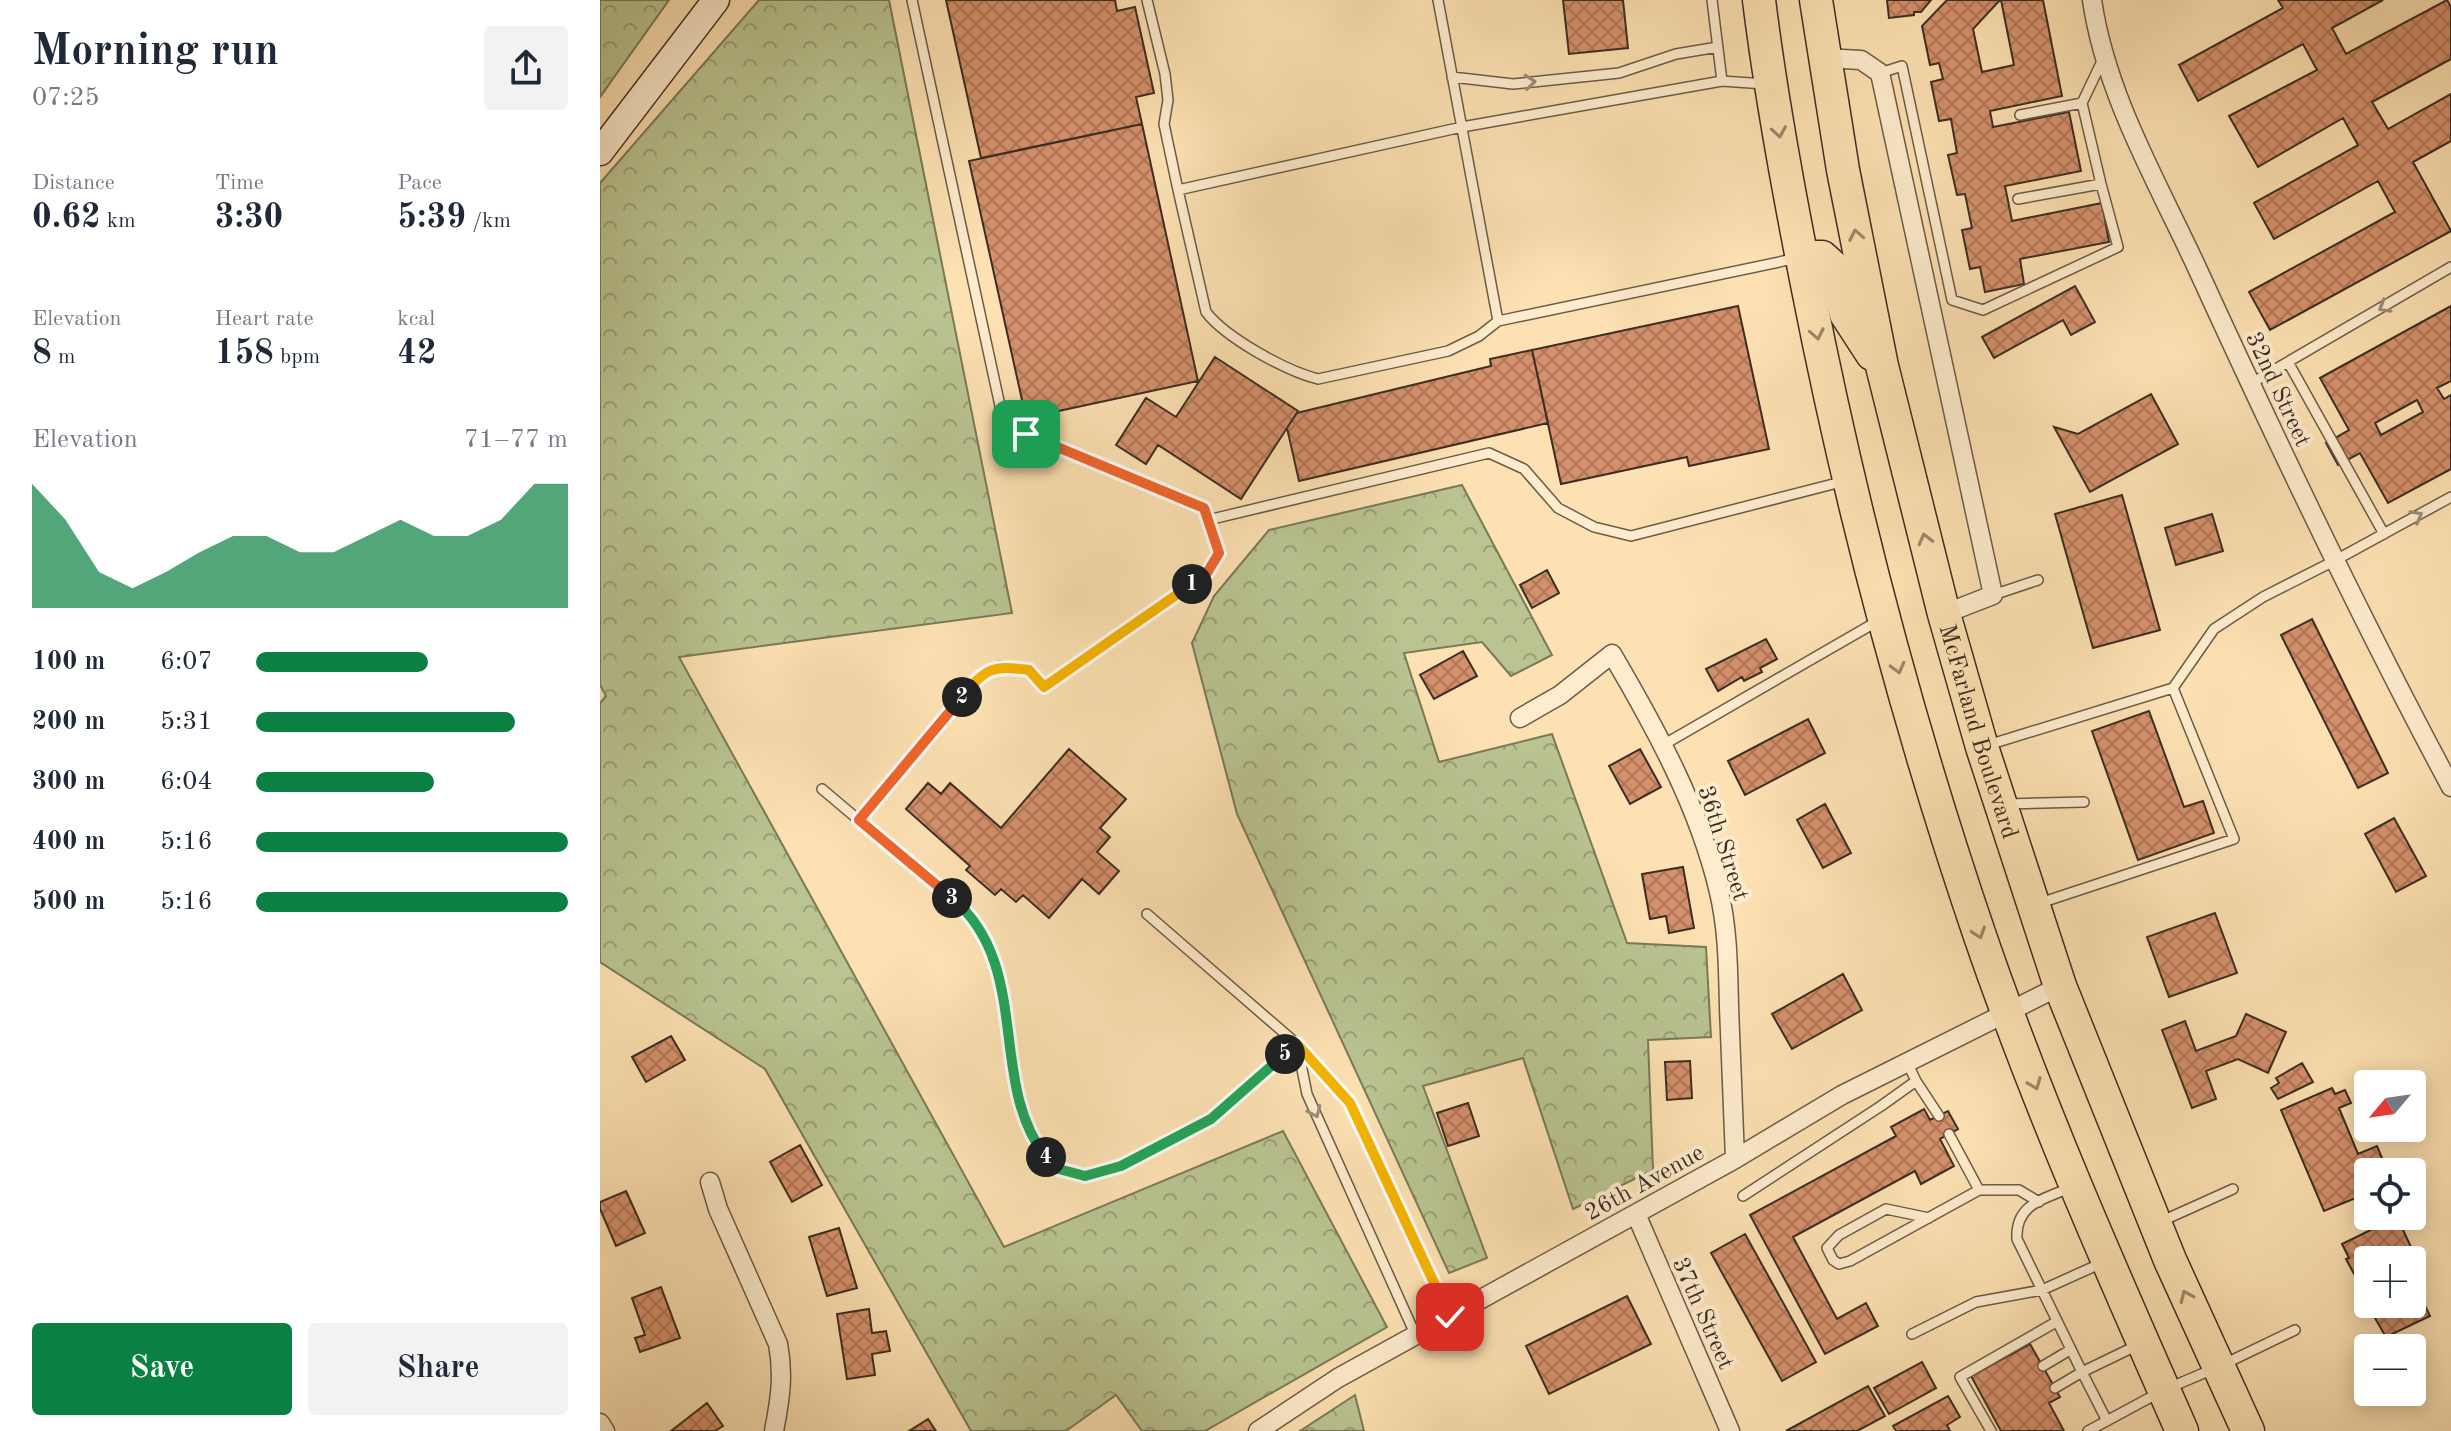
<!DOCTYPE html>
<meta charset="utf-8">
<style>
body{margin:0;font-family:"Old Standard TT",serif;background:#f2f2f3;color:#1f2937;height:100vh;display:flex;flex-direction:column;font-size:30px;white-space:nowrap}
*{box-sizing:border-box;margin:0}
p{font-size:26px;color:#747a83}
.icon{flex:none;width:44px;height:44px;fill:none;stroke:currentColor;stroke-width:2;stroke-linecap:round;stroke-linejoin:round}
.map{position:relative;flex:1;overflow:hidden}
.drawer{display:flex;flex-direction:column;background:#fff;width:600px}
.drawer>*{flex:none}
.needle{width:52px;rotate:241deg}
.buttons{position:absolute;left:1754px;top:1070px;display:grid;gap:16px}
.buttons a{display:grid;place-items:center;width:72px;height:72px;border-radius:8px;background:#fff;box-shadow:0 4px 20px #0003;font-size:40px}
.pin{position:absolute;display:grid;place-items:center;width:68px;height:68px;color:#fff;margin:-34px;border-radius:16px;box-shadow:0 4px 12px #0006}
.km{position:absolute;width:40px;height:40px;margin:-20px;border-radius:50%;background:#222;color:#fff;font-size:22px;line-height:40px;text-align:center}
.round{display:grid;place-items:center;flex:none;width:84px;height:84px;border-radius:8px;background:#f2f2f3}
.overview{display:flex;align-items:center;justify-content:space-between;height:136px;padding:0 32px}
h1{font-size:44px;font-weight:800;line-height:60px}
.figures{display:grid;grid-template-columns:repeat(3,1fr);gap:12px;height:136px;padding:8px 32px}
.figures div{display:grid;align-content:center}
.figures b{font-size:34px;font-weight:800}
.figures small{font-size:22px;font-weight:400}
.figures p{font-size:22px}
.chart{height:224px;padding:16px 32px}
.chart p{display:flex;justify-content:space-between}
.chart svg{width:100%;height:144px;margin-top:8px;fill:#0b8043;opacity:.7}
.primary-button{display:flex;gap:16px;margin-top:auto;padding:16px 32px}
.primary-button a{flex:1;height:92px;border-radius:8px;background:#0b8043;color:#fff;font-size:32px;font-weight:800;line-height:92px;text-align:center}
.primary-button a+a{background:#f2f2f3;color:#1f2937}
ul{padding:0 32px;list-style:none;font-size:26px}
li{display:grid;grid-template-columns:128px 96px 1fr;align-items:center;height:60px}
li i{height:20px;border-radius:10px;background:#0b8043}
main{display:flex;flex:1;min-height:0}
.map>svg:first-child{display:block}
.forest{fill:url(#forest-crowns);stroke:#7a795a;stroke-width:2}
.building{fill:url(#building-cross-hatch);stroke:#3a2e24;stroke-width:2;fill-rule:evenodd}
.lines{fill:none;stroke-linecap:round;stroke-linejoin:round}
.lane-casing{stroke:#6b5b48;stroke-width:12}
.street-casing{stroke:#6b5b48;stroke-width:21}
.secondary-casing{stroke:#3a2e24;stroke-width:29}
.highway-casing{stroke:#3a2e24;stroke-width:35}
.lane{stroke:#feeccd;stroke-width:9}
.street{stroke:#feeccd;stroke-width:18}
.secondary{stroke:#feeccd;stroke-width:26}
.highway{stroke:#fde1b2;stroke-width:32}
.oneway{stroke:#9c8d78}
.oneway2{stroke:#9c886b}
.split-1-casing{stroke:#fff;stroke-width:16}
.split-2-casing{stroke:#fff;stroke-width:16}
.split-3-casing{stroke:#fff;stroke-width:16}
.split-4-casing{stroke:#fff;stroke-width:16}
.split-5-casing{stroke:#fff;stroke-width:16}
.split-6-casing{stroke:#fff;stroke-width:16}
.split-1{stroke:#f0652b;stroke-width:10}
.split-2{stroke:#f5b400;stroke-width:10}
.split-3{stroke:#f0652b;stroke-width:10}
.split-4{stroke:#22a559;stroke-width:10}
.split-5{stroke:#22a559;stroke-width:10}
.split-6{stroke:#f5b400;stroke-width:10}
.labels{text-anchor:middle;stroke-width:8;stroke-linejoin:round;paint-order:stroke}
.street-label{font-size:24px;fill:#3a2e24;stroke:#feeccd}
</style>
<main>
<section class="drawer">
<div class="overview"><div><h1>Morning run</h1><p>07:25</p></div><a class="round"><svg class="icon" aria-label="share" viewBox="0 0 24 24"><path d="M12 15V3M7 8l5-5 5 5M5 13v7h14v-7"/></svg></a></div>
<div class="figures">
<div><p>Distance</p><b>0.62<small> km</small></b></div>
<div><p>Time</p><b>3:30</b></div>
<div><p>Pace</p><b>5:39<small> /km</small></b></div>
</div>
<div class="figures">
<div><p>Elevation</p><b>8<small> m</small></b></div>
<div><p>Heart rate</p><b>158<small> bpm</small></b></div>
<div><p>kcal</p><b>42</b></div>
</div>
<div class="chart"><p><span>Elevation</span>71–77 m</p>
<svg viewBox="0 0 160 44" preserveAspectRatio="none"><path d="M0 44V6L10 17L20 33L30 38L40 33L50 27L60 22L70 22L80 27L90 27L100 22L110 17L120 22L130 22L140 17L150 6L160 6V44z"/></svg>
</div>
<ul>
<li><b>100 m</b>6:07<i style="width:55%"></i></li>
<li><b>200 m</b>5:31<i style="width:83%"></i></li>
<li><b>300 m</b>6:04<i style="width:57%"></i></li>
<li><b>400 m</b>5:16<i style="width:100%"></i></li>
<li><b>500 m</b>5:16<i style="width:100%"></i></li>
</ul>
<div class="primary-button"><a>Save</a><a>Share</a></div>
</section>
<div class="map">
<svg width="1851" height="1431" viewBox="0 0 1851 1431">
<defs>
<pattern id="forest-crowns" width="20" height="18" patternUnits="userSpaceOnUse" patternTransform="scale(2)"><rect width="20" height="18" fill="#b9c491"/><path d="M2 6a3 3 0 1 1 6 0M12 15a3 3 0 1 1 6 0" fill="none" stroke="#97a076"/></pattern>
<pattern id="building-cross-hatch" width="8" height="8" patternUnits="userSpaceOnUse" patternTransform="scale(2)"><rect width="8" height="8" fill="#d5906b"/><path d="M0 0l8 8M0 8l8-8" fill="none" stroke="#ae7658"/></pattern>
</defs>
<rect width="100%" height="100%" fill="#fde1b2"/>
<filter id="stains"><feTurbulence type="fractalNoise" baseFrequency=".0025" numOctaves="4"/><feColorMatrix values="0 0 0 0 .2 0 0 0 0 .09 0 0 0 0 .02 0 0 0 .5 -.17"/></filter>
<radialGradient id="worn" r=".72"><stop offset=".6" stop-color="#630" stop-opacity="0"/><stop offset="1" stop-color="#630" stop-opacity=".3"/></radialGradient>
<path class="forest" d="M 0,0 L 69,0 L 0,97 Z
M 159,0 L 289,0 L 412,613 L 79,657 L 404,1247 L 683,1131 L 787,1327 L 605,1431 L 542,1431 L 516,1395 L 466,1431 L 371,1431 L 165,1069 L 0,962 L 0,703 L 6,696 L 0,685 L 0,183 Z
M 862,485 L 952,655 L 911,676 L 882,642 L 804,653 L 839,762 L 952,734 L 1027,943 L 1106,947 L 1111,1037 L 1048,1040 L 1053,1170 L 973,1209 L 923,1058 L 823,1086 L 887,1258 L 849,1273 L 637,814 L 592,643 L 614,596 L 669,530 Z
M 755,1395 L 764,1431 L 700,1431 Z"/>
<path class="building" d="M 346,0 L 515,0 L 517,11 L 535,7 L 554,93 L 536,97 L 542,124 L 381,158 Z
M 963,0 L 1023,0 L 1028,48 L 969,54 Z
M 1287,0 L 1331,0 L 1321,12 L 1314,12 L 1314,15 L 1289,18 Z
M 1347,0 L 1400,0 L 1373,29 L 1382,72 L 1414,65 L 1401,0 L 1443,0 L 1462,96 L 1390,111 L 1393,127 L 1469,112 L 1481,171 L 1405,186 L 1412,221 L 1502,203 L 1509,242 L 1420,259 L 1424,284 L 1385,292 L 1380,267 L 1370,269 L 1362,230 L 1372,228 L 1365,194 L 1357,195 L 1348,155 L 1357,153 L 1351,119 L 1339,121 L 1331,82 L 1343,79 L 1339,63 L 1330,65 L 1322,26 Z
M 1678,0 L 1783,0 L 1732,28 L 1746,54 L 1847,0 L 1851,7 L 1851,59 L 1772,102 L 1788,129 L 1851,94 L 1851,141 L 1813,162 L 1851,231 L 1670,330 L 1649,292 L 1795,212 L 1778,181 L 1674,239 L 1654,203 L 1758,145 L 1743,118 L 1658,167 L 1629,116 L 1717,70 L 1703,44 L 1598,101 L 1579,65 L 1683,8 Z
M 542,124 L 598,381 L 426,418 L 369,161 Z
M 1475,286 L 1495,322 L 1471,335 L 1463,320 L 1394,358 L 1382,337 Z
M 1138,306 L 1169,449 L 1089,466 L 1087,457 L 961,484 L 932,350 Z
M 1851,306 L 1851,381 L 1837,388 L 1844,399 L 1851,395 L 1851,469 L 1788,503 L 1760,453 L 1738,465 L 1726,443 L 1749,430 L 1720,378 ZM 1817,400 L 1823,412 L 1781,435 L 1775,423 Z
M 932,350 L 948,423 L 699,481 L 687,428 L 697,413 L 891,366 L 890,359 Z
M 615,357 L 698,411 L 641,499 L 558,445 L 546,464 L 516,445 L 546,398 L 576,417 Z
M 1551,394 L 1578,444 L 1490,492 L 1454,427 L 1478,434 Z
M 1522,495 L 1560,630 L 1493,648 L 1455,514 Z
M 1612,514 L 1623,551 L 1576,565 L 1565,528 Z
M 947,570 L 959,593 L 932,608 L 920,585 Z
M 1712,619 L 1788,773 L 1758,788 L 1681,635 Z
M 1166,639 L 1177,659 L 1160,668 L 1162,672 L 1144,681 L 1142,677 L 1118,691 L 1106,669 Z
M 863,651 L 877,676 L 834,699 L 820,675 Z
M 1549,711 L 1584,807 L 1603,801 L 1614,833 L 1538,860 L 1492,731 Z
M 1208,719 L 1225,753 L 1145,795 L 1128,761 Z
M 469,749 L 526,799 L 500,828 L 510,837 L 497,852 L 519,871 L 499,894 L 482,879 L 449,918 L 423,895 L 416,902 L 401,889 L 395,895 L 366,870 L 370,866 L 306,809 L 328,783 L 341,794 L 350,783 L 401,828 Z
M 1040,749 L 1061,787 L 1030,804 L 1009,766 Z
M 1225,804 L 1251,853 L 1223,868 L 1197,820 Z
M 1794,818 L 1826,876 L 1796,892 L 1765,834 Z
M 1083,867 L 1094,928 L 1069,933 L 1066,916 L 1050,919 L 1042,874 Z
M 1615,913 L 1637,973 L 1569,997 L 1547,937 Z
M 1243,974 L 1262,1010 L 1192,1049 L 1172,1014 Z
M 1646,1014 L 1686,1032 L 1668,1073 L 1638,1059 L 1606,1071 L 1616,1099 L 1592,1108 L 1562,1030 L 1585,1021 L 1596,1051 L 1636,1036 Z
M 71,1036 L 85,1060 L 46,1082 L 32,1057 Z
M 1090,1061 L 1092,1098 L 1067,1100 L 1065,1062 Z
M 1702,1063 L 1713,1082 L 1678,1099 L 1671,1088 L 1679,1083 L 1676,1078 Z
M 1732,1088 L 1735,1094 L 1745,1090 L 1751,1103 L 1739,1108 L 1758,1154 L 1777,1146 L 1787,1170 L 1798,1166 L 1801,1172 L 1768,1172 L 1768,1193 L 1724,1211 L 1681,1110 Z
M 868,1103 L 879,1136 L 848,1146 L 837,1113 Z
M 1324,1109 L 1330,1120 L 1348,1111 L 1358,1129 L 1340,1139 L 1354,1166 L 1321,1184 L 1315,1171 L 1193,1237 L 1237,1319 L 1266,1303 L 1278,1326 L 1225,1354 L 1150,1215 L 1296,1136 L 1291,1127 Z
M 200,1145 L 222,1185 L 192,1202 L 170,1162 Z
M 26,1191 L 45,1233 L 16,1246 L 0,1209 L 0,1202 Z
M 1797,1217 L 1811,1247 L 1800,1253 L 1803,1260 L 1768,1260 L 1768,1300 L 1746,1259 L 1749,1258 L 1742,1244 Z
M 239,1228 L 257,1288 L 227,1296 L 209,1237 Z
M 1145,1234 L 1216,1362 L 1182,1381 L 1111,1253 Z
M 1812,1279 L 1830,1316 L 1786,1337 L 1768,1306 L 1812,1304 Z
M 61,1287 L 80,1338 L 40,1352 L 35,1338 L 45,1335 L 32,1298 Z
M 1027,1296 L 1051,1344 L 949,1394 L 926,1346 Z
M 269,1309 L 272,1333 L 286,1331 L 290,1351 L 272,1354 L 275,1375 L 247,1379 L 237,1314 Z
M 1430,1344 L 1460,1397 L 1449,1403 L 1464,1431 L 1401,1431 L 1371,1376 Z
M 1322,1362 L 1336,1388 L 1289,1414 L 1274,1388 Z
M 1268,1386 L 1285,1416 L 1257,1431 L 1186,1431 Z
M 1348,1396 L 1360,1417 L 1347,1425 L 1350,1431 L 1296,1431 L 1293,1426 Z
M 107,1403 L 123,1426 L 115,1431 L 71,1431 Z
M 328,1419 L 336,1431 L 309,1431 Z"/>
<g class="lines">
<g class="lane-casing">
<path id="lane" d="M 547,0 L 565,74 L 568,100 L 564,124 L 578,190 L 862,127 L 1122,81 L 1165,84
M 838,0 L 898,321
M 1112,0 L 1122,81
M 1280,73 L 1302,66 L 1352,300 L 1383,310 L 1518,247 L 1501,184 L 1418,199
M 852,77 L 913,84 L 1019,73 L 1076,54 L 1118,47
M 1482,103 L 1503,59
M 1420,115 L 1482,103 L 1501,184
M 578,190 L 606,312 C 626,338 686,371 718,379 L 848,351 L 879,336 L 898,321 L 1198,258
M 1688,362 L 1784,534
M 1650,384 L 1851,267
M 608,520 L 889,453 L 924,469 L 958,508 L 994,527 L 1031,536 L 1245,481
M 1393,595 L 1438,580
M 1573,688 L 1614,629 L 1663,597 L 1734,561 L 1851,497
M 1063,745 L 1278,621
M 1388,745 L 1573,688 L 1634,839 L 1440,903
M 222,789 L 363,908 L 390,948 L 399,973 L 422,1115 L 434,1142 L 455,1168 L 485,1176 L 521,1166 L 611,1119 L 697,1044 L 547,914
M 1408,804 L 1484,802
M 259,820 L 378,678 L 400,666 L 429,670 L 444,687 L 607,573 L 619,553 L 604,508 L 426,434 L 402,415 L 312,0
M 1316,1081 L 1339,1116
M 1349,1134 L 1379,1190
M 1472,1187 C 1445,1199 1415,1203 1417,1239 L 1482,1372 L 1540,1344
M 1143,1196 L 1281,1106 L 1316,1081 L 1307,1062
M 1329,1218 L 1286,1209 L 1239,1235 L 1227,1248 L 1233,1260 L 1239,1264 L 1250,1261 L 1379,1190 L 1419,1190 L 1439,1202
M 1562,1221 L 1633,1189
M 1312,1334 L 1376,1302 L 1442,1290 L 1504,1262
M 816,1336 L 707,1094 L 697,1044 L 750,1103 L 850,1317
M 1443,1366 L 1470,1350
M 1455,1388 L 1482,1372 L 1507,1421
M 1391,1431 L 1360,1377 L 1456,1322
M 1488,1431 L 1564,1390 L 1618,1367 L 1695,1330"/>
</g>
<g class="street-casing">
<path id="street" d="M 1492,0 C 1506,96 1558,183 1598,270 C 1678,445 1760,618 1851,787
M 1224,58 L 1261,60 L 1280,73 L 1393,595 L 1344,614
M 920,718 L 960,695 L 1012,654 C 1056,729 1099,807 1119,892 C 1128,930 1128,968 1129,1007 C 1131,1058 1133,1108 1135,1159
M 110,1182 L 118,1209 L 178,1344 C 184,1375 180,1400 174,1431
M 1036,1214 L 1130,1431
M 0,1423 L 5,1431
M 658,1431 L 738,1378 L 1135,1159 L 1242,1095 L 1460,986"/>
</g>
<g class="secondary-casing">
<path id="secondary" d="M 0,152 L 116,0"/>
</g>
<g class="highway-casing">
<g id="highway">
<path d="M 1159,0 C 1171,97 1189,194 1208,289 C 1251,508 1308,725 1380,936 C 1438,1105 1510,1268 1582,1431"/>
<path id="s1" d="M 1216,0 L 1243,170 L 1282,366 L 1344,614 L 1382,747 L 1460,986 L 1570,1260 L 1648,1431"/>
<path d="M 1201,257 L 1222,257 L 1233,267 L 1246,314 L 1272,354"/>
</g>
</g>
<use href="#lane" class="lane"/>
<use href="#street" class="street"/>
<use href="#secondary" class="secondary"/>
<use href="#highway" class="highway"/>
</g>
<defs><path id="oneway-chevron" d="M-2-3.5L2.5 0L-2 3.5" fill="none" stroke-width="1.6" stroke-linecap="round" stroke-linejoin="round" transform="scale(2)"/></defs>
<g class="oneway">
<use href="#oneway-chevron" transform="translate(930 82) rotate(-6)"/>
<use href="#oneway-chevron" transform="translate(1784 307) rotate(150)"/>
<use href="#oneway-chevron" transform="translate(1817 516) rotate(-29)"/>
<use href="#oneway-chevron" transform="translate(715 1112) rotate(66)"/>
</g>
<g class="oneway2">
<use href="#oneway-chevron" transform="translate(1179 132) rotate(81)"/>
<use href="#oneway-chevron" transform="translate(1256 235) rotate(-101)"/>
<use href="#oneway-chevron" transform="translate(1217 334) rotate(79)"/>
<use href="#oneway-chevron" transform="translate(1325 539) rotate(-104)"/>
<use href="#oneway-chevron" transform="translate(1298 668) rotate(75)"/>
<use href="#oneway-chevron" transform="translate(1379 933) rotate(71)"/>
<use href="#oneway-chevron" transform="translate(1435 1084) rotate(69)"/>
<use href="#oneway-chevron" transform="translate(1586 1296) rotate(-114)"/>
</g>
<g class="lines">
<g class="split-1-casing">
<path id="split-1" d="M 426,434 L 604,508 L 619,553 L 607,573 L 592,584"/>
</g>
<g class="split-2-casing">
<path id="split-2" d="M 362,697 C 386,668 392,665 429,670 L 444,687 L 592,584"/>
</g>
<g class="split-3-casing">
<path id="split-3" d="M 352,898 L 259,820 L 362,697"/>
</g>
<g class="split-4-casing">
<path id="split-4" d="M 352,898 C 433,966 387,1083 446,1157"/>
</g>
<g class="split-5-casing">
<path id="split-5" d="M 446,1157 L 455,1168 L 485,1176 L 521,1166 L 611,1119 L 685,1054"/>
</g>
<g class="split-6-casing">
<path id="split-6" d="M 685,1054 L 697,1044 L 750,1103 L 850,1317"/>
</g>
<use href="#split-1" class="split-1"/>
<use href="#split-2" class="split-2"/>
<use href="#split-3" class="split-3"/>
<use href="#split-4" class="split-4"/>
<use href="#split-5" class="split-5"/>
<use href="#split-6" class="split-6"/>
</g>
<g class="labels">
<g class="street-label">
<text transform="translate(1679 389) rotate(65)" y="8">32nd Street</text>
<text dy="8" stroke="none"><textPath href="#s1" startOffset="750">McFarland Boulevard</textPath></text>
<text transform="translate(1124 843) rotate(72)" y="8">36th Street</text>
<text transform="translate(1044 1182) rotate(-29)" y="8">26th Avenue</text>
<text transform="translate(1104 1313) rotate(66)" y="8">37th Street</text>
</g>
</g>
<rect width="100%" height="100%" filter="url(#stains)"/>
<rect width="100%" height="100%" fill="url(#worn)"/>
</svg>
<div class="buttons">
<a><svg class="needle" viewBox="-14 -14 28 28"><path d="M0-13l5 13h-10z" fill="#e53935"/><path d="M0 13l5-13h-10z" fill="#747a83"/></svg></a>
<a><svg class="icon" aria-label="locate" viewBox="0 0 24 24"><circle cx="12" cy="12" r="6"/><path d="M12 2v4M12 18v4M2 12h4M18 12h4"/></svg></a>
<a>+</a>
<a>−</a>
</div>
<div class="pin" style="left:426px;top:434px;background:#1e9e55"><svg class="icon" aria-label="arrive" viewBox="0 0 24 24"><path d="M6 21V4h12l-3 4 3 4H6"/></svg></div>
<div class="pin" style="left:850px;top:1317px;background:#d93025"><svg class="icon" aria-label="check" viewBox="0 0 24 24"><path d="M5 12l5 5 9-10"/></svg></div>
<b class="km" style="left:592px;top:584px">1</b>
<b class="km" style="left:362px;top:697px">2</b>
<b class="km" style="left:352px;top:898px">3</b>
<b class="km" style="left:446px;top:1157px">4</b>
<b class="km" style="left:685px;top:1054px">5</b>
</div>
</main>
